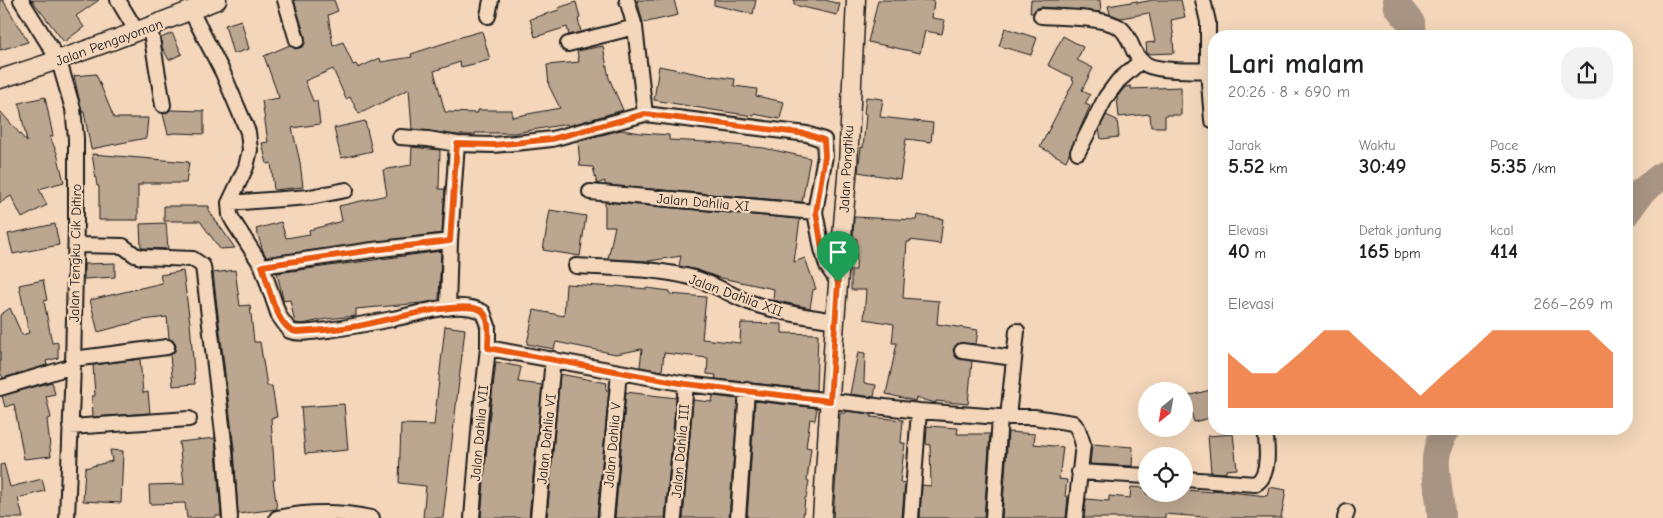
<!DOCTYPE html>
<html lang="id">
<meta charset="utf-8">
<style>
body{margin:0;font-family:"Comic Neue",sans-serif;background:#f2f2f2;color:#202124;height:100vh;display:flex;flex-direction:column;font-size:19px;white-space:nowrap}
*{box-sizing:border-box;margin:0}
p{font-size:16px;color:#757577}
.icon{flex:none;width:28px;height:28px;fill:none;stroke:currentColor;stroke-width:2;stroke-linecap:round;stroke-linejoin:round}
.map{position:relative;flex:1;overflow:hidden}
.sheet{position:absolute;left:1208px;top:30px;width:425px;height:405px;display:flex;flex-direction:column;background:#fff;border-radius:20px;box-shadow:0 5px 20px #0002}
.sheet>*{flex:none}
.needle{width:32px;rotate:210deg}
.tools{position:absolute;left:1138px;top:382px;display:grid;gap:10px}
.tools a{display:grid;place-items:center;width:55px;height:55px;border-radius:50%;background:#fff;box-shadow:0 5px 20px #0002;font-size:25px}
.pin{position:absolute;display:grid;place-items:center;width:42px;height:42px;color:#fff;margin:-51px -21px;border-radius:50% 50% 50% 0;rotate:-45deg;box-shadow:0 0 5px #0007}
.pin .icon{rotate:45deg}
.round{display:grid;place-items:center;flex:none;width:52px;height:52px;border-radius:20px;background:#f2f2f2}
.head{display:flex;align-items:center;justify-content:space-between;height:85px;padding:0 20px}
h1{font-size:28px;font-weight:600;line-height:38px}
.stats{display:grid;grid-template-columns:repeat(3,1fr);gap:8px;height:85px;padding:5px 20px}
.stats div{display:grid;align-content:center}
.stats b{font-size:21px;font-weight:600}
.stats small{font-size:14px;font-weight:400}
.stats p{font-size:14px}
.chart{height:140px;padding:10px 20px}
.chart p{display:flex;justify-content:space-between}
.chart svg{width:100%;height:90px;margin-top:5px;fill:#ea580c;opacity:.7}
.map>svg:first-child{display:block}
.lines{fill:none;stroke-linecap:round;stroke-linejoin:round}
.river{stroke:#a79482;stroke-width:28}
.building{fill:#bba690;stroke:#1c1c1c}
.minor-casing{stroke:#1c1c1c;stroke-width:18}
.tertiary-casing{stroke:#1c1c1c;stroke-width:21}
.minor{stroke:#f4d7ba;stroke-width:14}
.tertiary{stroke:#f4d7ba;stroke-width:18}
.route-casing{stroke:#fff;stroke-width:10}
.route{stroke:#ea580c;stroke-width:6}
.labels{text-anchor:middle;stroke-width:4.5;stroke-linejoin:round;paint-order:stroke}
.street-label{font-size:14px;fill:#1c1c1c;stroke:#f4d7ba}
</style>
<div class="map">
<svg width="1663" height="518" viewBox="0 0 1663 518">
<rect width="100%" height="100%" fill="#f4d7ba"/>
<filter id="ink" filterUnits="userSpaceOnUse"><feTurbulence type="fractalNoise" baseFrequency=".02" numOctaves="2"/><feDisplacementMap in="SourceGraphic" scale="10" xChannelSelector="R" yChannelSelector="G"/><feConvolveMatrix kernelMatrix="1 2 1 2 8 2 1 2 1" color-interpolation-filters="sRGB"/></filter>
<g filter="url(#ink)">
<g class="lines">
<path class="river" d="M 1397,0 L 1398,7 L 1411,23 L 1412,36
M 1626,213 L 1641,192 L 1663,175
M 1441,518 C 1441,486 1426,457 1447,429"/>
</g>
<path class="building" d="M 0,0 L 3,0 L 28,42 L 0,50 Z
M 32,0 L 99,0 L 76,16 L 84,27 L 64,42 Z
M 294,0 L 334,0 L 338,11 L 328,15 L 333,46 L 343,42 L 353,65 L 356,64 L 358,68 L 380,58 L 381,62 L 412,57 L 411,54 L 454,40 L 454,39 L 482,31 L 490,60 L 461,67 L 460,62 L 434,71 L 445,112 L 478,113 L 478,110 L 512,110 L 512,117 L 560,108 L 549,86 L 547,65 L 579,62 L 577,51 L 603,46 L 609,78 L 623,110 L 568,126 L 567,124 L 515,133 L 475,133 L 475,135 L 458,135 L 412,129 L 409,89 L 359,114 L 350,97 L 346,99 L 333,69 L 305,81 L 313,101 L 317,101 L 320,124 L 292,128 L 300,162 L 303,187 L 274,190 L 271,163 L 267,164 L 262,143 L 268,142 L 262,101 L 279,98 L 264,56 L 290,45 L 295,49 L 304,46 L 305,37 Z
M 637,0 L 674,0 L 678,15 L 643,23 Z
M 714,0 L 756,0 L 753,14 L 714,5 Z
M 794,0 L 825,0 L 840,4 L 837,15 L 794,5 Z
M 878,0 L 934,0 L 932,18 L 945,20 L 942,34 L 925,31 L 920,53 L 868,42 Z
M 1031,0 L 1100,0 L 1101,12 L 1041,7 L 1037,9 L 1033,13 L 1030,13 Z
M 1153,0 L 1181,0 L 1185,17 L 1171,20 L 1174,38 L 1173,38 L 1174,53 L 1147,54 L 1146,43 L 1155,42 L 1149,13 L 1121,18 L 1110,14 L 1108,6 L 1137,1 L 1137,3 Z
M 576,2 L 580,18 L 578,19 L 581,32 L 569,35 L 567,27 L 535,37 L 530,19 L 559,10 L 558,8 Z
M 241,20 L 249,49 L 233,54 L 225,25 Z
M 1005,28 L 1037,38 L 1031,55 L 999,46 Z
M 172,33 L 182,54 L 169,60 L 162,47 L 161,38 Z
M 1063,36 L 1083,47 L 1077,60 L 1093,68 L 1082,90 L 1090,95 L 1085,104 L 1090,106 L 1066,161 L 1040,147 L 1074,81 L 1072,80 L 1073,78 L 1048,65 Z
M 659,66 L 713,77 L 713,76 L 735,79 L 734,86 L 757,89 L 756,96 L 784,102 L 780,119 L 754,114 L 754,116 L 712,110 L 654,100 Z
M 96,74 L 114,118 L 148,118 L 146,138 L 91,149 L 84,112 L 82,112 L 74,76 Z
M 1131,86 L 1131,89 L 1181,87 L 1181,115 L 1165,115 L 1165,127 L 1151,127 L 1150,114 L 1119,117 L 1117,97 L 1125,87 Z
M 45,97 L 53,136 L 50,137 L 57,153 L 64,182 L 39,189 L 47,205 L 22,218 L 11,196 L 0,203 L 0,111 L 27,142 L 19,103 Z
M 866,97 L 883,99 L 880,117 L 933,123 L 931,142 L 906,139 L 900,179 L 858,172 L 861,147 L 863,148 L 866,114 L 864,114 Z
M 170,110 L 204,111 L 204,134 L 175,133 L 168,134 L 163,114 Z
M 1106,115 L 1117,120 L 1119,137 L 1101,139 L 1099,129 Z
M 365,121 L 372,151 L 341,158 L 334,128 Z
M 621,130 L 641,133 L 669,135 L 669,140 L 724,143 L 724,144 L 764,148 L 810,158 L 802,202 L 605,185 L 605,181 L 597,184 L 593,167 L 580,166 L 578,141 Z
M 412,147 L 440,150 L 439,189 L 445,189 L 442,233 L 266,257 L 263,251 L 256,229 L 281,222 L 286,238 L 310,234 L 309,230 L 342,221 L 339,206 L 387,195 L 383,170 L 411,165 Z
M 92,154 L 189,162 L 186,183 L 142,183 L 142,185 L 138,185 L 138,220 L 99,220 L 99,186 L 97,186 Z
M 605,202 L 800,219 L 794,262 L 805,258 L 816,289 L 813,290 L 810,308 L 773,300 L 774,289 L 717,277 L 697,270 L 679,266 L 681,256 L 649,261 L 608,259 L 615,226 L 605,226 Z
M 164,206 L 209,206 L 209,211 L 235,248 L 220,249 L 200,221 L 164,221 Z
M 550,210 L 586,216 L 580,256 L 543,250 Z
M 917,215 L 943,219 L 940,244 L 910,240 L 910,242 L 907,242 L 903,298 L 939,301 L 937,324 L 978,330 L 976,344 L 959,343 L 955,346 L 953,350 L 957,358 L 972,361 L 968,404 L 936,401 L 936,403 L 916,398 L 915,401 L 886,394 L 897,343 L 892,343 L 894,324 L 864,319 L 866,290 L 851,290 L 851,270 L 856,270 L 857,239 L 853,238 L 854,217 L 916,220 Z
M 166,223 L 168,249 L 141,248 L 140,224 Z
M 55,224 L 59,245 L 13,254 L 8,234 Z
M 441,251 L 439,300 L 422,303 L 356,309 L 356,316 L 326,319 L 302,324 L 295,323 L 290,300 L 283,301 L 283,299 L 277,273 Z
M 115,263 L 115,277 L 84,279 L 84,264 Z
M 235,270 L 240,306 L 250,305 L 254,342 L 260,342 L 267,386 L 272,386 L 277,417 L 271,418 L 275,480 L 273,480 L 277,509 L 238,514 L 234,449 L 213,273 Z
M 183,271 L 190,323 L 195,384 L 173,386 L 170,355 L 175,351 L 176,346 L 174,341 L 169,339 L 167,317 L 143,320 L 98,332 L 90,300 L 162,283 L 160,275 Z
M 43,280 L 47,300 L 44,301 L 52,343 L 58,342 L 58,358 L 46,361 L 47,365 L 3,378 L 0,372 L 0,315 L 10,308 L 22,335 L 29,333 L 19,285 Z
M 566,284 L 615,287 L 616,286 L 647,289 L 647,288 L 670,291 L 670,294 L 706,297 L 702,339 L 740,343 L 741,323 L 782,324 L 782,333 L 818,334 L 816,390 L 715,379 L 716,375 L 707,374 L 708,358 L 664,353 L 662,371 L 640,367 L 642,349 L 616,354 L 556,342 L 554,349 L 527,344 L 534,310 L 564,316 Z
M 445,326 L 465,329 L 443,518 L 423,518 L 426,486 L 399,483 L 401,424 L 434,425 Z
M 858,352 L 865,353 L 864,383 L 876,385 L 874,397 L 850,394 Z
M 140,359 L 143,393 L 148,392 L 150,413 L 93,417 L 92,396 L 95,396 L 93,365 Z
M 496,362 L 521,367 L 518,382 L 542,385 L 529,518 L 481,518 L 489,421 Z
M 560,374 L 607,383 L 606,390 L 609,390 L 597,518 L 547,518 Z
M 52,382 L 55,394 L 46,396 L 51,418 L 47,419 L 51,456 L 24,459 L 14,404 L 5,407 L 2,396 Z
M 1214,389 L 1214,417 L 1194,422 L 1187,396 Z
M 626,392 L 676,398 L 665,518 L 615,518 Z
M 713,396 L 738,399 L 729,518 L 683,518 L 693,400 L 712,402 Z
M 755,401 L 817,408 L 815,420 L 810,419 L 806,447 L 811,448 L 807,480 L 809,481 L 806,498 L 805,498 L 803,518 L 747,518 Z
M 344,404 L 348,450 L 305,454 L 301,407 Z
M 846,411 L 871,414 L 871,417 L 903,420 L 901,443 L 905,443 L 900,482 L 905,483 L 902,518 L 833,518 L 840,413 L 846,413 Z
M 927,426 L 958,428 L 957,434 L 990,434 L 984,518 L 920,518 L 922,485 L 931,486 L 930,445 L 926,444 Z
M 1008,432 L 1035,434 L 1034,444 L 1063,447 L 1059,479 L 1067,480 L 1065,496 L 1068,497 L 1066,518 L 1002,518 Z
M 1233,434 L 1237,469 L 1226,470 L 1226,473 L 1211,472 L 1208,436 Z
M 215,438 L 221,516 L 215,516 L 215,518 L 187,518 L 185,503 L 150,504 L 149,485 L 184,484 L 179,442 Z
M 1092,444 L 1133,447 L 1132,466 L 1090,464 Z
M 110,450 L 123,451 L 121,503 L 83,501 L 85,468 L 112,461 Z
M 4,464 L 10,487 L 42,479 L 45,491 L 18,498 L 23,518 L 0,518 L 0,465 Z
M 1131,487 L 1146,488 L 1146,494 L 1184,494 L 1184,490 L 1214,492 L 1213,490 L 1267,496 L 1269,487 L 1286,490 L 1281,518 L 1216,518 L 1165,514 L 1165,518 L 1084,518 L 1086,499 L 1109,501 L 1109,496 L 1130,498 Z"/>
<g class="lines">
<g class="minor-casing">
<path id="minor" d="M 21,0 L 59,61 L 73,109 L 76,138 L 76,221 L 73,366 L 67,518
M 118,0 L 137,32
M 285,0 L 297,40
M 627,0 L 635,27 L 645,114
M 191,11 L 223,73 L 248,132 L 250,150 L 246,167 L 229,203 L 310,197 L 346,190
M 488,16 L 491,0
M 1041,16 C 1061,17 1100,17 1117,26 C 1126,30 1130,42 1134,51 C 1137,56 1141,62 1147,65 C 1159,71 1194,71 1208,70 L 1208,22 L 1203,0
M 150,27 L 163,105
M 568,44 L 635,27
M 1208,70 L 1212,120
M 400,137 L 428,139 L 457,144 L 493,145 L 525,142 L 552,139 L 645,114 L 807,134 L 824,140 L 825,156 L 815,212 L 822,249 L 827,266 L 838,282
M 1078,152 L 1106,97 L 1118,81 L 1141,61
M 590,192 L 815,212
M 229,203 L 230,215 L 233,221 L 262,266 L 279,316 L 290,331 C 301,335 316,331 328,330 C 350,327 371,323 392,319 C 420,314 456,299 483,312 L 488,326 L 488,348 L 480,420 L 472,518
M 76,245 L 123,246 L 135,255 L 142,257 L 193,259 L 203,266 L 225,450 L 230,518
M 262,266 L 373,250 L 450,241
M 576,266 C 615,268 656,268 694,278 C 712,283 729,294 746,301 C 775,312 805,316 835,321
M 448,308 L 450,241 L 457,144
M 488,348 L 686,384 L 919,411 L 1000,417 L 1034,417 L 1073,423 L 1078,429 L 1083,444 L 1075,518
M 962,351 L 1014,358
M 73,359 L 167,347
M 0,388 L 73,366
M 1008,417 L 1017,331
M 70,427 L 189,419
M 1079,472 L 1146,476
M 1184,479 L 1255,484 C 1271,476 1267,445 1265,429
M 277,518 C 310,511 339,511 372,518
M 538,518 L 553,359
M 606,518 L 619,372
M 674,518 L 686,384
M 738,518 L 747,390
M 911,518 L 919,411
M 993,518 L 1000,417
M 1345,518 L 1347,512"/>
</g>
<g class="tertiary-casing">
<path id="tertiary" d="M 0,79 C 74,56 145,29 217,0
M 822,518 L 835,321 L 848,165 L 856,0"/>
</g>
<use href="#minor" class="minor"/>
<use href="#tertiary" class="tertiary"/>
</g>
</g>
<g class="lines" filter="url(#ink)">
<g class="route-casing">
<path id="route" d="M 645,114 L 807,134 L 824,140 L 825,156 L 816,212 L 822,249 L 827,266 L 838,282 L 830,401 L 686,384 L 488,348 C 488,337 491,319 482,311 C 465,298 381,322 358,326 C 338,329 317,331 297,332 C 277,331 268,283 262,266 L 373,250 L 450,241 L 457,144 L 494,145 L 552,139 Z"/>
</g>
<use href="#route" class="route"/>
</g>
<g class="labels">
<g class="street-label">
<text transform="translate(109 42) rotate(-20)" y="5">Jalan Pengayoman</text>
<text transform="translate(846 169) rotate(-87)" y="5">Jalan Pongtiku</text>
<text transform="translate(703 202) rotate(5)" y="5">Jalan Dahlia XI</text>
<text transform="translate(75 253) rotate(-89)" y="5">Jalan Tengku Cik Ditiro</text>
<text transform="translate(736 295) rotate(20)" y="5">Jalan Dahlia XII</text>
<text transform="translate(479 433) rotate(-85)" y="5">Jalan Dahlia VII</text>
<text transform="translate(546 439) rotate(-84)" y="5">Jalan Dahlia VI</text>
<text transform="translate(612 445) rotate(-85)" y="5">Jalan Dahlia V</text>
<text transform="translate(680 451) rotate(-85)" y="5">Jalan Dahlia III</text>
</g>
</g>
</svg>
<div class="tools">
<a><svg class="needle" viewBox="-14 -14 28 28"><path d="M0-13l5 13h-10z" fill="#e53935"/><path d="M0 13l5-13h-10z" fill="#757577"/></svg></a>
<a><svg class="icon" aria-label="locate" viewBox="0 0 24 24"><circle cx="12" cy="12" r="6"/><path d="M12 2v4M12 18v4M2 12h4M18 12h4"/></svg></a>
</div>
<div class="pin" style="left:838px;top:282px;background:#1e9e55"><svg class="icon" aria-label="arrive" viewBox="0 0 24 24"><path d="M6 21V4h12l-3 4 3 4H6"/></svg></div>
<section class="sheet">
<div class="head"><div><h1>Lari malam</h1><p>20:26 · 8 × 690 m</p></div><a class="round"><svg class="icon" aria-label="share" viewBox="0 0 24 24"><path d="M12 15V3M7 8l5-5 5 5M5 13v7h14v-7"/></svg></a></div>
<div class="stats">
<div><p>Jarak</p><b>5.52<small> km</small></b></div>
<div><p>Waktu</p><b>30:49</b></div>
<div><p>Pace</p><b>5:35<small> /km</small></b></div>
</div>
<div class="stats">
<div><p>Elevasi</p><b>40<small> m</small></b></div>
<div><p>Detak jantung</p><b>165<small> bpm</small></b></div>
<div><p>kcal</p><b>414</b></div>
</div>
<div class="chart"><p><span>Elevasi</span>266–269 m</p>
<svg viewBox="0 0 160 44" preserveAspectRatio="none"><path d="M0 44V17L10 27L20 27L30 17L40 6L50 6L60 17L70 27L80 38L90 27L100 17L110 6L120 6L130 6L140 6L150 6L160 17V44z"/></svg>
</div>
</section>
</div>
